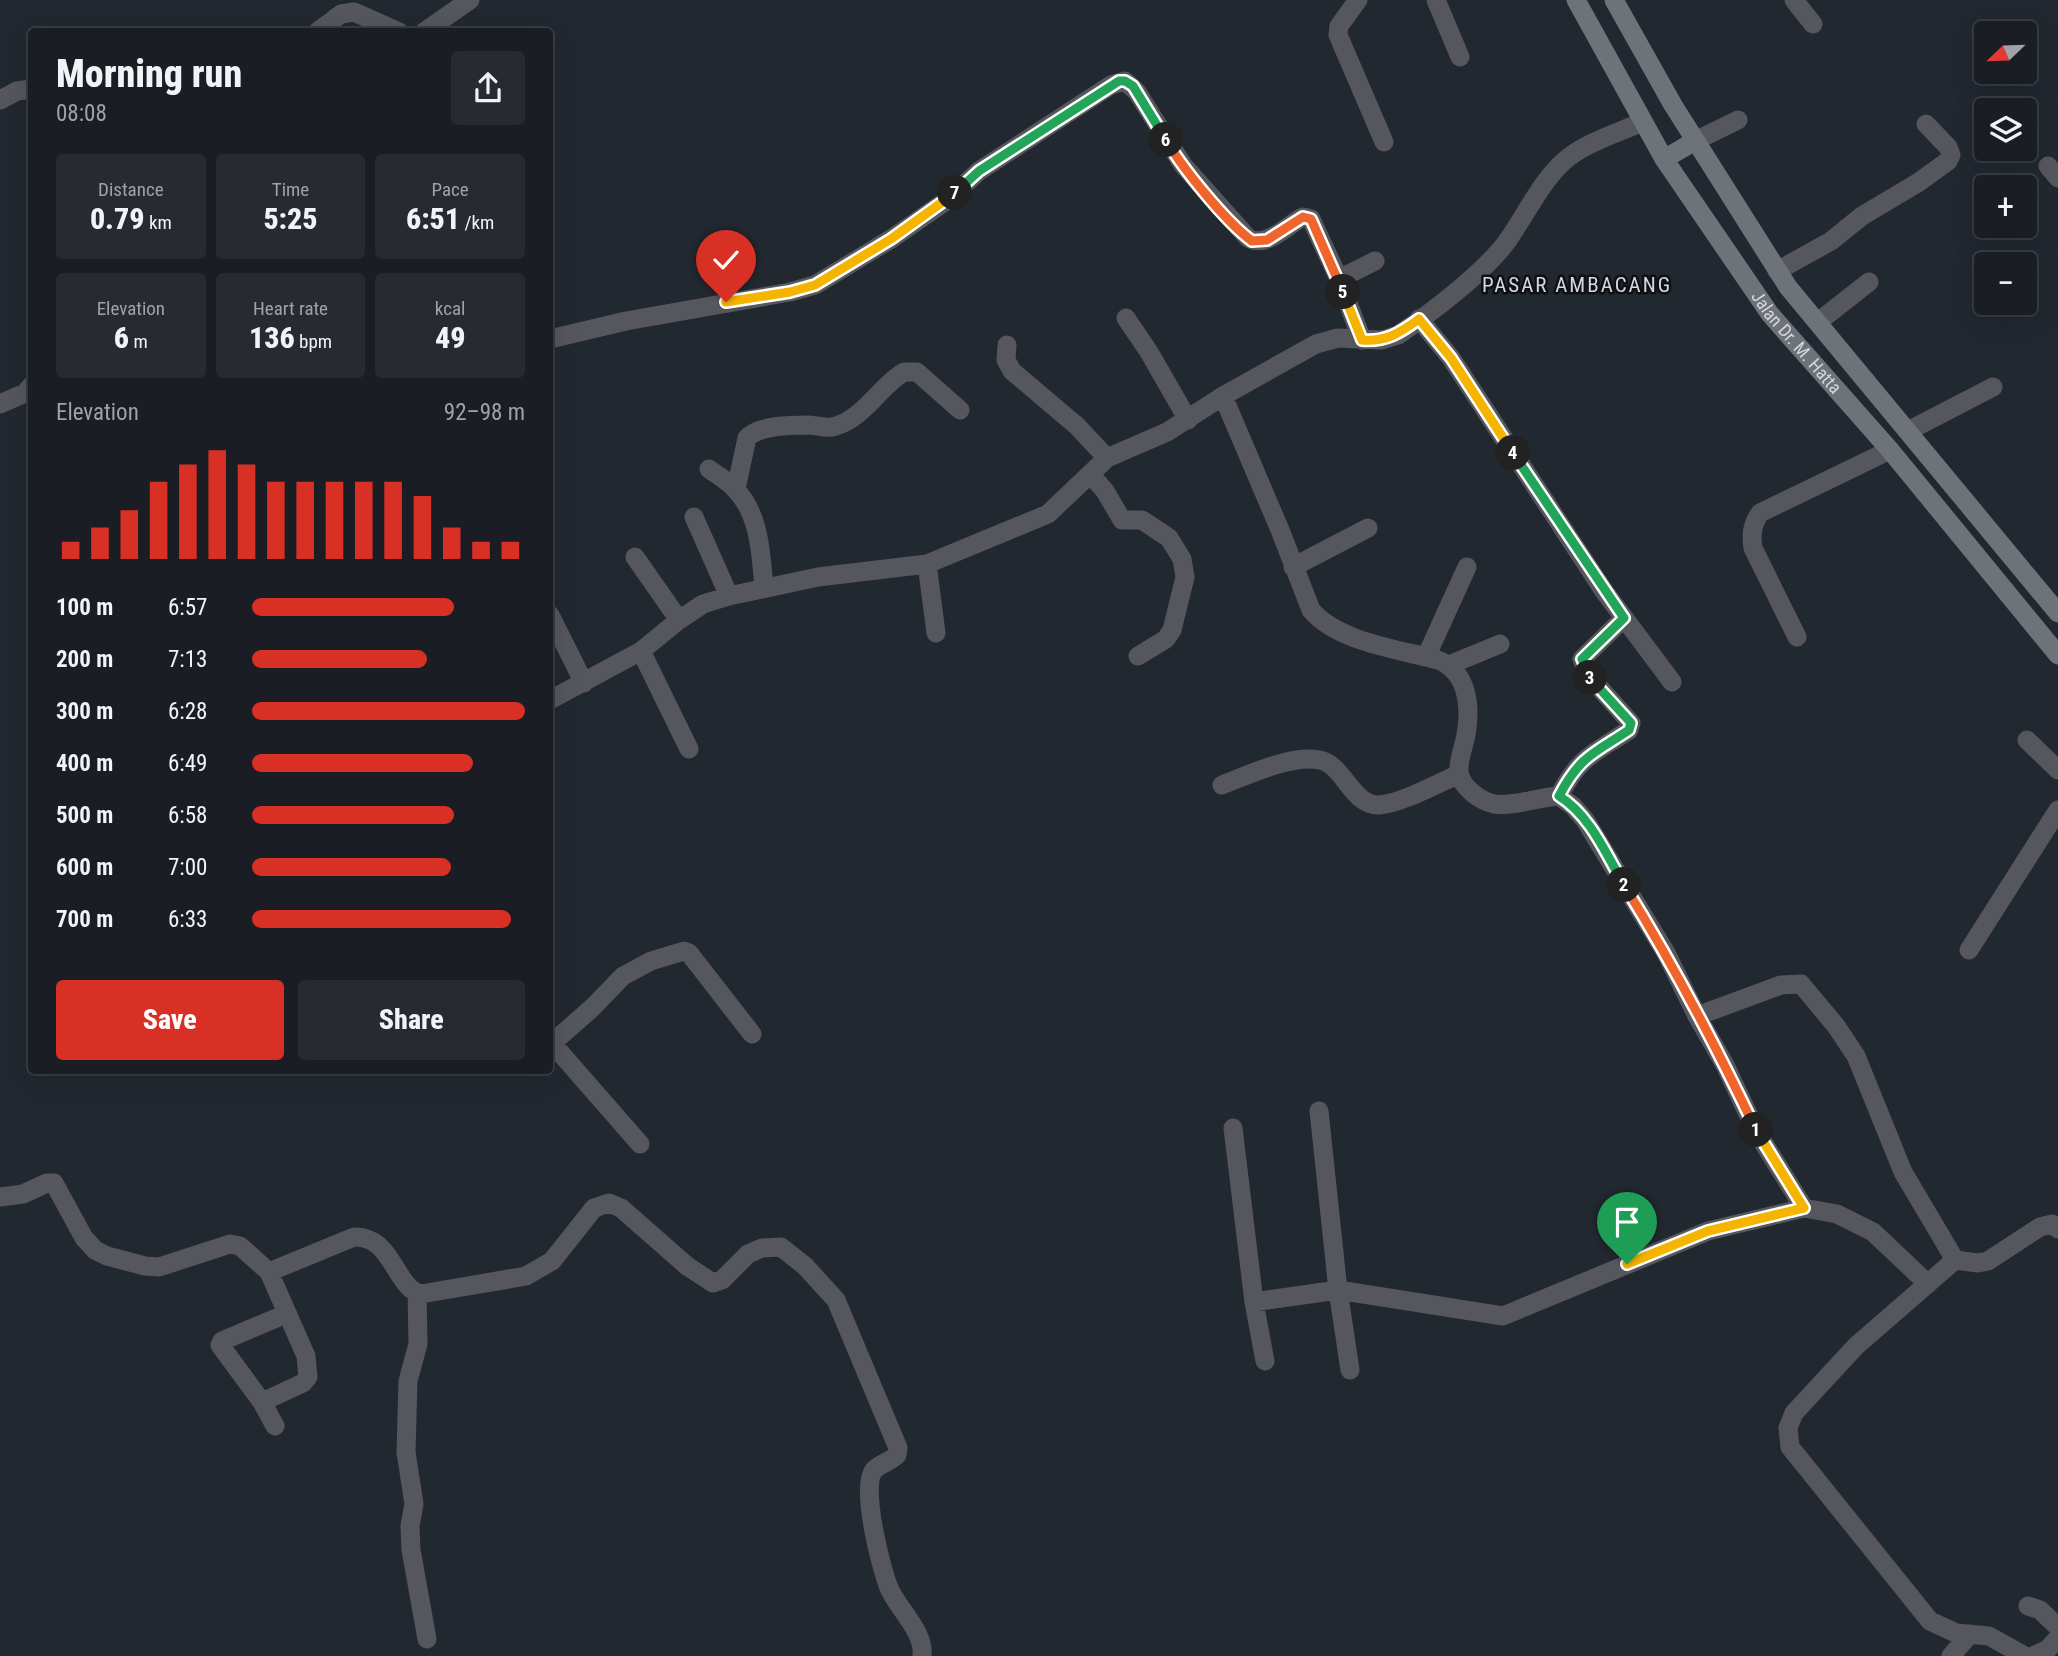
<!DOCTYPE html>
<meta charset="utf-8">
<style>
body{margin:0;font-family:"Roboto Condensed",sans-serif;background:#272b31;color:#f1f3f6;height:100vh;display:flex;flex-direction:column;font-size:26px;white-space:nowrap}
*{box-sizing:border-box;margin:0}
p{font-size:23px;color:#9fa2a6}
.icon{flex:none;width:38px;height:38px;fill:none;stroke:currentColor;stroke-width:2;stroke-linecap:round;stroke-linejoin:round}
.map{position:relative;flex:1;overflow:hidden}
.sheet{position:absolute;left:28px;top:28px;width:525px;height:1046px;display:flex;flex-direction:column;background:#1a1e24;border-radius:7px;box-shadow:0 7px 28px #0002,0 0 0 2px #383c41}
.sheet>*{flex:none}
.needle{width:46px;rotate:247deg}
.buttons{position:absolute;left:1974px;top:21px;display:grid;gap:14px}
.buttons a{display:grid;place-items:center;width:63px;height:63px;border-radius:7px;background:#1a1e24;box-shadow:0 7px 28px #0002,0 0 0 2px #383c41;font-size:35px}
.pin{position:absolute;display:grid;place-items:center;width:60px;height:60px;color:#fff;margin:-72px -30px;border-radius:50% 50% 50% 0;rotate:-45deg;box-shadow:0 0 7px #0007}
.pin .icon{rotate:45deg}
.km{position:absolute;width:35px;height:35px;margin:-18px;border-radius:50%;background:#222;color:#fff;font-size:19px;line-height:35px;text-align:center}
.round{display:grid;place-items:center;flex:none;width:74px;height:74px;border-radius:7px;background:#272b31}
.summary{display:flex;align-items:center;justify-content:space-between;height:119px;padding:0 28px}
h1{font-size:38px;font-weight:800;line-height:52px}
.metrics{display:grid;grid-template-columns:repeat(3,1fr);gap:10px;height:119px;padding:7px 28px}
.metrics div{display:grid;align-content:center;border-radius:7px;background:#272b31;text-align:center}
.metrics b{font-size:30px;font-weight:800}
.metrics small{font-size:19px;font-weight:400}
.metrics p{font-size:19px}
.chart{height:196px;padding:14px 28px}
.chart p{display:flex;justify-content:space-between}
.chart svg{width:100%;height:126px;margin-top:7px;stroke:#d93025;stroke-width:6}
.primary-button{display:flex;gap:14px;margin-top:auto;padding:14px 28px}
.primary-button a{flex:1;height:80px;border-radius:7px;background:#d93025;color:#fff;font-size:28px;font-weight:800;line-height:80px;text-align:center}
.primary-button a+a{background:#272b31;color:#f1f3f6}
ul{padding:0 28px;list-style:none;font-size:23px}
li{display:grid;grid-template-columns:112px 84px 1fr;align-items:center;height:52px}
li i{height:18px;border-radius:9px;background:#d93025}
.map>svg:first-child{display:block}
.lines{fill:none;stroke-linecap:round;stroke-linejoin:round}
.minor{stroke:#55575c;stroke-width:19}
.secondary{stroke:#6e7279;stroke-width:19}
.split-1-casing{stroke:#fff;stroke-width:14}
.split-2-casing{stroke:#fff;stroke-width:14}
.split-3-casing{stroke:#fff;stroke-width:14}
.split-4-casing{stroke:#fff;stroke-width:14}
.split-5-casing{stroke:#fff;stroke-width:14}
.split-6-casing{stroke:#fff;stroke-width:14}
.split-7-casing{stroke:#fff;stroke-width:14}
.split-8-casing{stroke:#fff;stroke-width:14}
.split-1{stroke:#f5b400;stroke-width:9}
.split-2{stroke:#f0652b;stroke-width:9}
.split-3{stroke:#22a559;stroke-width:9}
.split-4{stroke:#22a559;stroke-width:9}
.split-5{stroke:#f5b400;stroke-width:9}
.split-6{stroke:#f0652b;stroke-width:9}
.split-7{stroke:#22a559;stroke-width:9}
.split-8{stroke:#f5b400;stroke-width:9}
.labels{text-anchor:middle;stroke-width:5;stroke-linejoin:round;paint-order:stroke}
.street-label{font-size:18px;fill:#d5d8de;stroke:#0e1014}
.quarter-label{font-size:21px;letter-spacing:2px;fill:#d5d8de;stroke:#0e1014}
</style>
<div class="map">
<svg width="2058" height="1656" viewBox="0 0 2058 1656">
<rect width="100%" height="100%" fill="#222830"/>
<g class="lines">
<path class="minor" d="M 1358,0 L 1339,26 L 1338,35 L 1384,142
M 1436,0 L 1460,57
M 1794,0 L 1813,24
M 317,32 L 341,14 L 354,12 L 399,32
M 424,32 L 470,0
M 0,100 L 17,91 L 32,89
M 1695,141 L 1738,120
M 2048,166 L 2058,178
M 1777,271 L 1831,241 L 1862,216 L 1919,182 L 1948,161 L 1951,155 L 1948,147 L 1926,124
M 1339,279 L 1375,261
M 1126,318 L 1149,352 L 1188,420
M 1419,319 L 1451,358 L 1604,591 L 1672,682
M 1818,322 L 1869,282
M 550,339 L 626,321 L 790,292 L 815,285 L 891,239 L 946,201 L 979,171 L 1111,85 L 1125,81 L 1137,92 L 1183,165 L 1248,238 C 1266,249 1287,225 1303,217 L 1311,219 L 1339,279 L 1362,340
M 1007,345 L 1006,360 L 1012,371 L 1077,426 L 1107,458
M 1223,396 L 1280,530 L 1311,610 C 1338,642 1398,649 1438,660 C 1468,672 1471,706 1466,735 C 1464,746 1458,760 1459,772 C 1461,787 1480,801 1494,804 C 1514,807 1538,797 1559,796 L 1573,806 L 1585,820 L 1666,953 L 1697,1016 L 1725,1065 L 1756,1131 L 1804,1208 L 1837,1214 L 1873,1232 L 1928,1284
M 0,404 L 25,393 L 32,385
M 1908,431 L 1993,387
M 709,469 C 717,475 728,481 735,489 C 760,514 761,555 764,588
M 1090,474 L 1105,491 L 1122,520 L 1142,520 L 1169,538 L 1182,559 L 1185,577 L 1172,630 L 1166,639 L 1138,656
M 736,489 L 747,438 C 759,425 792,425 809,425 C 818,426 828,429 836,426 C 865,417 881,385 904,372 L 917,372 L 960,410
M 694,517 L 729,596
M 635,557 L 679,620
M 927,564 L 936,633
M 1293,567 L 1368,528
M 550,615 L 584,683
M 1797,637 L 1753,548 C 1751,534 1752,525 1760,513 L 1890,450
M 641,651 L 689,749
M 1426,657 L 1467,567
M 1449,665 L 1500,644
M 550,700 L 641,651 L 679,620 L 703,604 L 729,596 L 818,577 L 927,564 L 1048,514 L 1107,458 L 1167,432 L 1223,396 L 1316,344 L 1338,338 L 1382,340 L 1398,335 C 1431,313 1485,272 1508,240 C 1527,213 1543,177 1569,157 C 1590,141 1618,133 1642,122
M 2027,740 L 2058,770
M 1222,785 C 1248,775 1292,754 1320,760 C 1344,765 1352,806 1379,805 C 1400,804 1439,783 1459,774
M 1559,796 C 1580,756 1593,754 1629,730 L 1631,723 L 1589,676 L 1582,659 L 1624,618
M 1969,950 L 2058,810
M 1697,1016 L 1781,985 L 1801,984 L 1836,1026 L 1856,1056 L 1903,1172 L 1955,1260 L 1856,1346 L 1794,1413 L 1788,1428 L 1790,1447 L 1930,1621 L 1956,1633 L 1989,1636 L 2025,1656
M 550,1041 L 640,1144
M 552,1043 L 592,1008 L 623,976 L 651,961 L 684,951 L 689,953 L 752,1034
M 1319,1111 L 1338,1290 L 1350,1370
M 1233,1128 L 1254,1302 L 1338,1290 L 1503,1316 L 1708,1231 L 1804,1208
M 0,1197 L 23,1194 L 47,1183 L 54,1183 L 84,1238 L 95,1250 L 107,1256 L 145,1266 L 159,1267 L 230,1244 L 240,1246 L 269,1272 L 354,1237 C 392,1235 395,1288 421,1294 L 526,1276 L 552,1261 L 594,1208 L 609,1203 L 621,1208 L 687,1266 L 713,1283 L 722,1280 L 748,1254 L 762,1248 L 781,1247 L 805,1266 L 836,1300 L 898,1448 L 897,1455 C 891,1461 880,1464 874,1470 C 860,1486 881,1568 889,1588 C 898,1609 925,1632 922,1656
M 1955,1260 L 1978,1263 L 1988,1261 L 2040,1227 L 2052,1224 L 2058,1229
M 417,1293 L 418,1344 L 408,1381 L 406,1452 L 414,1504 L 410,1526 L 411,1550 L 427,1639
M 1254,1302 L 1265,1361
M 262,1402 L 303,1383 L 308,1377 L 306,1356 L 269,1272
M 275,1426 L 262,1402 L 220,1345 L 222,1341 L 286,1314
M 2028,1606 L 2040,1610 L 2058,1627
M 1951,1656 L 1970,1634
M 2033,1656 L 2048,1649 L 2058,1638"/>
<g class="secondary">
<path id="s1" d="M 1576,0 L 1664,159 L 1770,314 L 1890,450 L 2058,655"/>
<path d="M 1614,0 L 1673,105 L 1788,287 L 2058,613"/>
<path d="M 1664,159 L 1695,141"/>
</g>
</g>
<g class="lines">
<g class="split-1-casing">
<path id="split-1" d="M 1627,1264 L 1708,1231 L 1804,1208 L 1756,1130"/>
</g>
<g class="split-2-casing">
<path id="split-2" d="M 1624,885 C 1673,964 1716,1046 1756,1130"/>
</g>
<g class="split-3-casing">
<path id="split-3" d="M 1590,678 L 1631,723 L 1629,730 C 1593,754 1580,756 1559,796 C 1590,815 1606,854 1624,885"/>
</g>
<g class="split-4-casing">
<path id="split-4" d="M 1513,453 L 1624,618 L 1582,659 L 1590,678"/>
</g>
<g class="split-5-casing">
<path id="split-5" d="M 1343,292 L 1362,340 C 1386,342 1400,333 1419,319 L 1451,358 L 1513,453"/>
</g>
<g class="split-6-casing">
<path id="split-6" d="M 1166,140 C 1183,169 1226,222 1252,241 L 1267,240 L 1303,217 L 1311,219 L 1343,292"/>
</g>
<g class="split-7-casing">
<path id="split-7" d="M 955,193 L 979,171 L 1119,81 L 1125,81 L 1133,86 L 1166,140"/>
</g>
<g class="split-8-casing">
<path id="split-8" d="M 726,302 L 790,292 L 815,285 L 891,239 L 955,193"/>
</g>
<use href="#split-1" class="split-1"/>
<use href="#split-2" class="split-2"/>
<use href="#split-3" class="split-3"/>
<use href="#split-4" class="split-4"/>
<use href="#split-5" class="split-5"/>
<use href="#split-6" class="split-6"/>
<use href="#split-7" class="split-7"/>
<use href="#split-8" class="split-8"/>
</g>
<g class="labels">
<g class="street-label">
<text dy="6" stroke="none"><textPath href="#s1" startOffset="408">Jalan Dr. M. Hatta</textPath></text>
</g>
<g class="quarter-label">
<text x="1577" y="292">PASAR AMBACANG</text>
</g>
</g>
</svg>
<div class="buttons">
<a><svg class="needle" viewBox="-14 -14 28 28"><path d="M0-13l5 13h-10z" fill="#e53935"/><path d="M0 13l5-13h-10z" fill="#9fa2a6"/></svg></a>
<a><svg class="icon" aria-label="layers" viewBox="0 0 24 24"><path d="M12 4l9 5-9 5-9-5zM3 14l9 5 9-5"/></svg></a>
<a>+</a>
<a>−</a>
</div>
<div class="pin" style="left:1627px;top:1264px;background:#1e9e55"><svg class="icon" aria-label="arrive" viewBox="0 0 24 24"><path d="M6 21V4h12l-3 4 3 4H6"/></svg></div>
<div class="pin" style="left:726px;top:302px;background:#d93025"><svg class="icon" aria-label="check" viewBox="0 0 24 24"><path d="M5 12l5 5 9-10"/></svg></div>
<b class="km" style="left:1756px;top:1130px">1</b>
<b class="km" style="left:1624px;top:885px">2</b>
<b class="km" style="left:1590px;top:678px">3</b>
<b class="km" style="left:1513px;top:453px">4</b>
<b class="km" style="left:1343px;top:292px">5</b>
<b class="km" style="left:1166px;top:140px">6</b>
<b class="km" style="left:955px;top:193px">7</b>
<section class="sheet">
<div class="summary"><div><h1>Morning run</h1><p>08:08</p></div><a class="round"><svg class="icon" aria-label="share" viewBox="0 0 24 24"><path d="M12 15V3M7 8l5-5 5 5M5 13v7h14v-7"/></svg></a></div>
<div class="metrics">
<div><p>Distance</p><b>0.79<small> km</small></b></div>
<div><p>Time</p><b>5:25</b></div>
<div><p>Pace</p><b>6:51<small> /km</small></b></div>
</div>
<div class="metrics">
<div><p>Elevation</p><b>6<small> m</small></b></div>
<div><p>Heart rate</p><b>136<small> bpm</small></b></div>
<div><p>kcal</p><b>49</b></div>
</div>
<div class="chart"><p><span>Elevation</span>92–98 m</p>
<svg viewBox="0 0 160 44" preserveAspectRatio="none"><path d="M5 44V38M15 44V33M25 44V27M35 44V17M45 44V11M55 44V6M65 44V11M75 44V17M85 44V17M95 44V17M105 44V17M115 44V17M125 44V22M135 44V33M145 44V38M155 44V38"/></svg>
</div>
<ul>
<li><b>100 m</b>6:57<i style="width:74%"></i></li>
<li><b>200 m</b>7:13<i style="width:64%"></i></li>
<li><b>300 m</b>6:28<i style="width:100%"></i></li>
<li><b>400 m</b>6:49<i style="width:81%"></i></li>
<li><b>500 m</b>6:58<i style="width:74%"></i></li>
<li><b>600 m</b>7:00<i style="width:73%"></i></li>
<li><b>700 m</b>6:33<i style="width:95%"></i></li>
</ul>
<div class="primary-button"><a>Save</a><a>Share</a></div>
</section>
</div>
